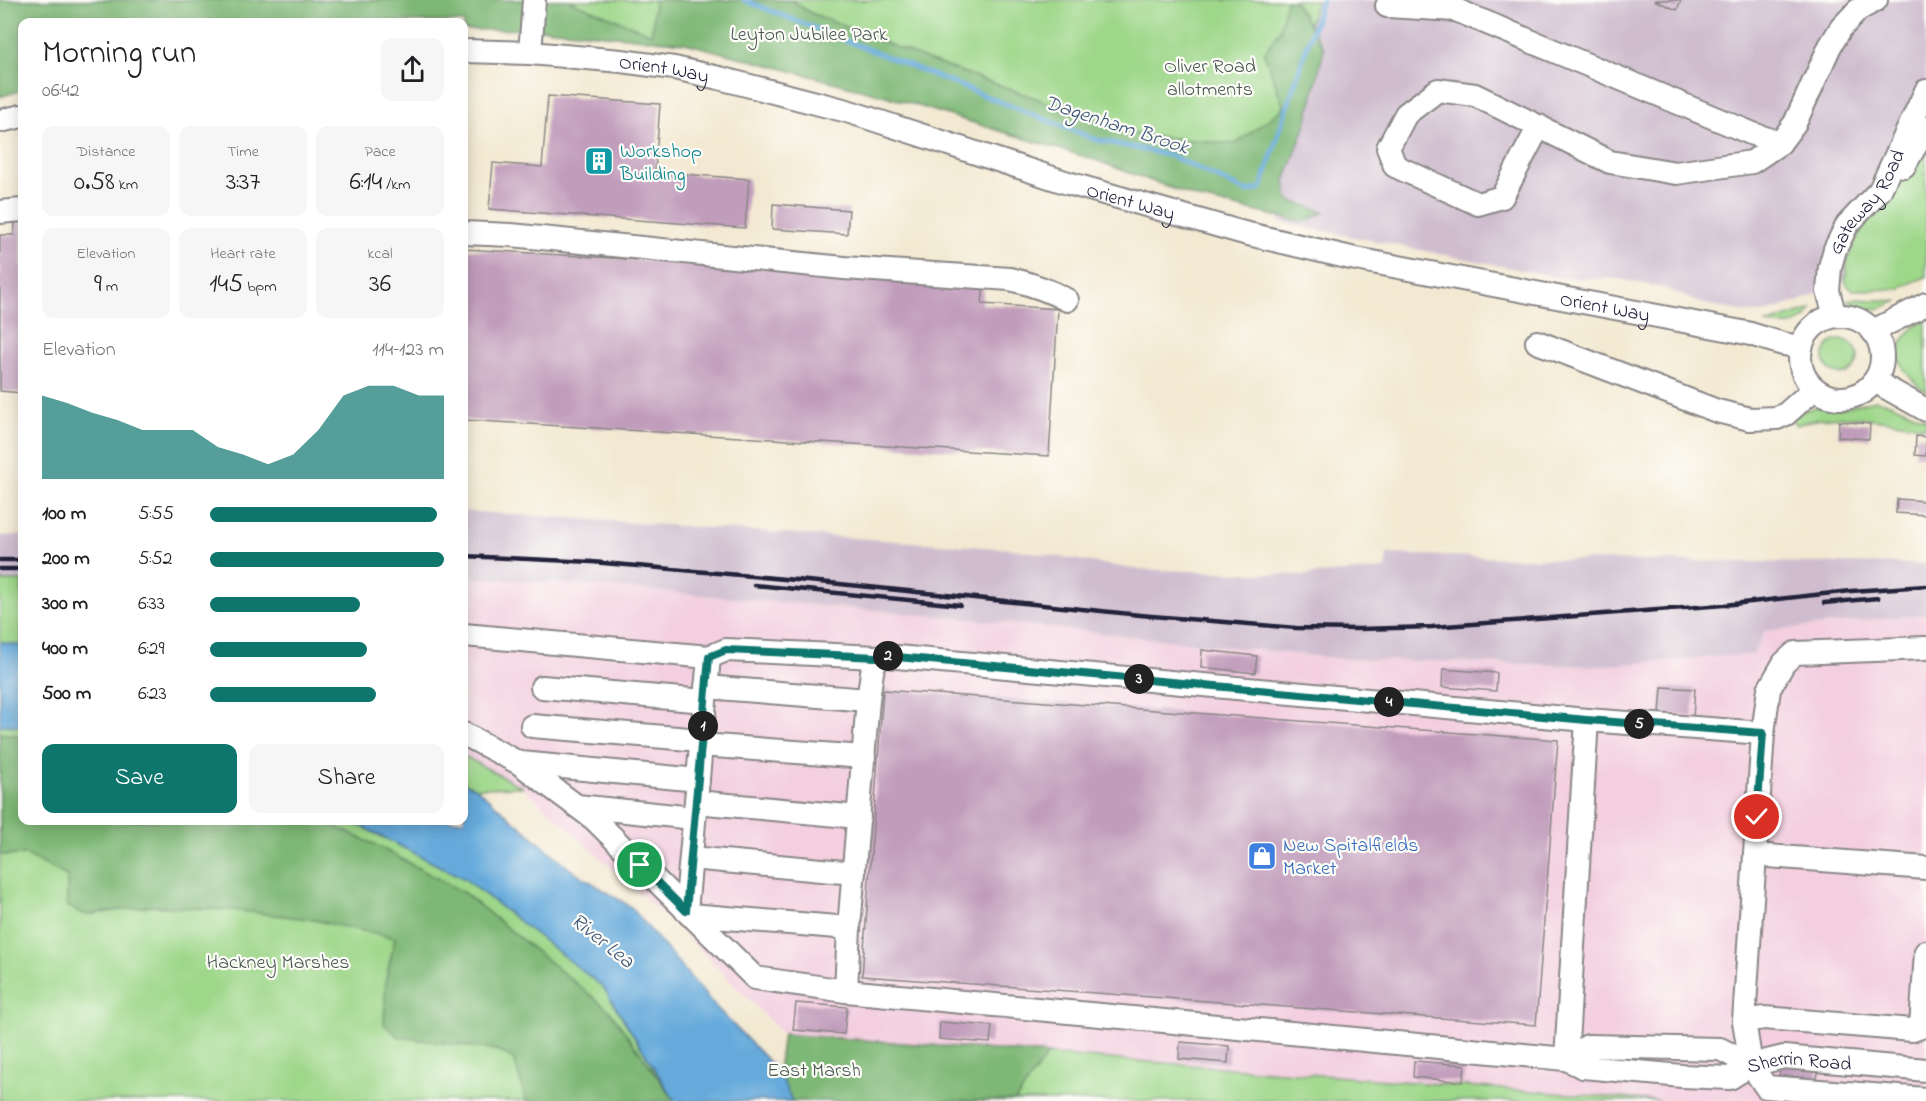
<!DOCTYPE html>
<meta charset="utf-8">
<style>
body{margin:0;font-family:"Indie Flower",sans-serif;background:#f6f6f6;color:#202124;height:100vh;display:flex;flex-direction:column;font-size:22px;white-space:nowrap}
*{box-sizing:border-box;margin:0}
p{font-size:20px;color:#757577}
.icon{flex:none;width:33px;height:33px;fill:none;stroke:currentColor;stroke-width:2;stroke-linecap:round;stroke-linejoin:round}
.map{position:relative;flex:1;overflow:hidden}
.sheet{position:absolute;left:18px;top:18px;width:450px;height:807px;display:flex;flex-direction:column;background:#fff;border-radius:12px;box-shadow:0 3px 15px #0003}
.sheet>*{flex:none}
.pin{position:absolute;display:grid;place-items:center;width:51px;height:51px;color:#fff;margin:-26px;border:3px solid #fff;border-radius:50%;box-shadow:0 2px 6px #0007}
.km{position:absolute;width:30px;height:30px;margin:-15px;border-radius:50%;background:#222;color:#fff;font-size:16px;line-height:30px;text-align:center}
.round{display:grid;place-items:center;flex:none;width:63px;height:63px;border-radius:12px;background:#f6f6f6}
.head{display:flex;align-items:center;justify-content:space-between;height:102px;padding:0 24px}
h1{font-size:33px;font-weight:600;line-height:45px}
.stats{display:grid;grid-template-columns:repeat(3,1fr);gap:9px;height:102px;padding:6px 24px}
.stats div{display:grid;align-content:center;border-radius:12px;background:#f6f6f6;text-align:center}
.stats b{font-size:26px;font-weight:600}
.stats small{font-size:16px;font-weight:400}
.stats p{font-size:16px}
.chart{height:168px;padding:12px 24px}
.chart p{display:flex;justify-content:space-between}
.chart svg{width:100%;height:108px;margin-top:6px;fill:#0f766e;opacity:.7}
.cta{display:flex;gap:12px;margin-top:auto;padding:12px 24px}
.cta a{flex:1;height:69px;border-radius:12px;background:#0f766e;color:#fff;font-size:24px;font-weight:600;line-height:69px;text-align:center}
.cta a+a{background:#f6f6f6;color:#202124}
ul{padding:0 24px;list-style:none;font-size:20px}
li{display:grid;grid-template-columns:96px 72px 1fr;align-items:center;height:45px}
li i{height:15px;border-radius:8px;background:#0f766e}
.map>svg:first-child{display:block}
.built{fill:#f3cfe0}
.industrial{fill:#cfbdcf}
.green{fill:#9ed78a;stroke:#607c62;stroke-width:1.5}
.forest{fill:#7eb876;stroke:#506d58;stroke-width:1.5}
.water{fill:#66aadb;stroke:#44668b;stroke-width:1.5}
.lines{fill:none;stroke-linecap:round;stroke-linejoin:round}
.stream{stroke:#66aadb;stroke-width:5}
.building{fill:#c19dbc}
.minor-casing{stroke:#8a8686;stroke-width:26}
.minor{stroke:#fff;stroke-width:22}
.rail{stroke:#22223b;stroke-width:4.5}
.route-casing{stroke:#fff;stroke-width:12}
.route{stroke:#0f766e;stroke-width:8}
.labels{text-anchor:middle;stroke-width:4.5;stroke-linejoin:round;paint-order:stroke}
.park-label{font-size:20px;fill:#475853;stroke:#fdfcf7}
.street-label{font-size:20px;fill:#22223b;stroke:#fdfcf7}
.culture-label{font-size:20px;fill:#0d838f;stroke:#fdfcf7;text-anchor:start}
.shop-label{font-size:20px;fill:#366cbe;stroke:#fdfcf7;text-anchor:start}
.water-label{font-size:21px;font-style:italic;fill:#3d587b;stroke:#fdfcf7}
</style>
<div class="map">
<svg width="1926" height="1101" viewBox="0 0 1926 1101">
<rect width="100%" height="100%" fill="#fdfcf7"/>
<filter id="ink" filterUnits="userSpaceOnUse"><feTurbulence type="fractalNoise" baseFrequency=".0167" numOctaves="2"/><feDisplacementMap in="SourceGraphic" scale="12" xChannelSelector="R" yChannelSelector="G"/><feConvolveMatrix kernelMatrix="1 2 1 2 8 2 1 2 1" color-interpolation-filters="sRGB"/></filter>
<filter id="wash" filterUnits="userSpaceOnUse"><feTurbulence type="fractalNoise" baseFrequency=".008" numOctaves="4" result="noise"/><feDisplacementMap in="SourceGraphic" scale="24" xChannelSelector="R" yChannelSelector="G"/><feGaussianBlur stdDeviation="1.35" result="paint"/><feColorMatrix in="noise" values="0 0 0 0 0 0 0 0 0 0 0 0 0 0 0 0 0 1.4 0 .05"/><feComposite in="paint" operator="in"/></filter>
<g filter="url(#wash)">
<rect width="100%" height="100%" fill="#f3e9d2"/>
<path class="built" d="M 464,577 L 610,587 L 949,617 L 1346,659 L 1587,666 L 1596,666 L 1765,631 L 1926,614 L 1926,1101 L 1661,1101 L 783,1034 L 675,925 L 522,787 L 464,756 Z"/>
<path class="industrial" d="M 1317,0 L 1926,0 L 1926,159 L 1857,282 L 1845,280 L 1808,298 L 1764,313 L 1751,313 L 1700,303 L 1665,288 L 1619,279 L 1562,278 L 1279,222 L 1285,199 L 1259,178 Z
M 464,511 L 1013,549 L 1134,569 L 1301,575 L 1386,569 L 1387,554 L 1577,560 L 1926,564 L 1926,614 L 1765,631 L 1753,654 L 1596,666 L 1346,659 L 949,617 L 610,587 L 464,577 Z
M 22,535 L 22,581 L 0,581 L 0,536 Z"/>
<path class="green" d="M 0,0 L 1317,0 L 1259,178 L 795,62 L 623,30 L 425,17 L 376,22 L 22,22 Z
M 1926,137 L 1926,277 L 1903,286 L 1901,289 L 1853,290 L 1847,285 L 1845,280 L 1848,259 L 1854,244 L 1866,221 L 1886,199 Z
M 1854,299 L 1898,301 C 1877,310 1867,317 1848,300 Z
M 1812,309 C 1800,329 1787,326 1765,324 Z
M 1926,319 L 1926,392 C 1893,366 1887,343 1926,319 Z
M1824 357a17 17 0 1 1 34 0a17 17 0 1 1-34 0Z
M 1875,400 L 1890,403 L 1926,419 L 1926,427 C 1883,420 1839,410 1796,425 L 1790,418 L 1804,410 L 1821,406 L 1838,409 Z
M 0,581 L 22,581 L 22,646 L 0,642 Z
M 0,725 L 22,726 L 22,820 L 351,821 L 465,879 L 603,987 L 675,1101 L 0,1101 Z
M 464,756 L 522,787 L 476,788 L 464,783 Z
M 783,1034 L 1661,1101 L 697,1101 L 778,1071 Z"/>
<path class="forest" d="M 0,0 L 568,0 L 652,34 L 654,0 L 791,0 L 811,13 L 928,60 L 1140,135 L 1235,144 L 1284,108 L 1264,53 L 1280,30 L 1286,0 L 1294,0 L 1324,49 L 1306,124 L 1285,181 L 1288,200 L 1325,212 L 1303,222 L 1200,199 L 1095,160 L 886,96 L 685,43 L 545,29 L 464,30 L 464,22 L 22,22 L 22,90 L 0,97 Z
M 0,733 L 22,736 L 22,820 L 323,821 L 378,846 L 464,893 L 609,1010 L 675,1101 L 526,1101 L 514,1059 L 497,1050 L 399,1037 L 384,1024 L 386,979 L 395,938 L 309,919 L 232,910 L 149,906 L 86,915 L 67,906 L 67,876 L 26,855 L 0,855 Z
M 783,1034 L 1048,1054 L 1015,1101 L 792,1101 L 778,1071 Z"/>
<path class="water" d="M 0,642 L 22,646 L 22,726 L 0,725 Z
M 464,783 L 476,788 L 570,869 L 631,907 L 714,1005 L 778,1071 L 792,1101 L 675,1101 L 603,987 L 465,879 L 351,821 L 464,820 Z"/>
<g class="lines">
<path class="stream" d="M 744,0 L 1094,139 L 1172,156 L 1247,192 L 1261,188 L 1322,0"/>
</g>
<g id="blocks">
<path class="building" d="M 1654,0 L 1681,0 L 1677,10 Z
M 548,96 L 660,104 L 655,172 L 749,179 L 745,228 L 489,209 L 493,163 L 542,167 Z
M 773,204 L 849,210 L 847,234 L 772,229 Z
M 15,221 L 22,222 L 22,393 L 0,391 L 0,235 L 14,235 Z
M 464,249 L 984,281 L 982,304 L 1058,309 L 1049,456 L 464,420 Z
M 1839,421 L 1870,424 L 1869,439 L 1838,437 Z
M 1916,436 L 1926,437 L 1926,456 L 1915,455 Z
M 1897,499 L 1926,501 L 1926,515 L 1896,513 Z
M 1202,650 L 1257,656 L 1255,673 L 1201,667 Z
M 1443,669 L 1497,673 L 1496,691 L 1442,687 Z
M 1662,687 L 1695,689 L 1693,717 L 1660,714 Z
M 883,690 L 1558,740 L 1536,1025 L 862,976 Z
M 796,1003 L 847,1007 L 844,1034 L 793,1030 Z
M 940,1022 L 992,1026 L 990,1043 L 939,1039 Z
M 1180,1042 L 1229,1046 L 1228,1063 L 1179,1059 Z
M 1414,1061 L 1465,1065 L 1463,1082 L 1413,1077 Z
M 1781,1062 L 1819,1065 L 1817,1079 L 1779,1076 Z"/>
</g>
</g>
<g filter="url(#ink)">
<use href="#blocks" fill-opacity="0" stroke="#8a8686" stroke-width="1.5"/>
<g class="lines">
<g class="minor-casing">
<g id="minor">
<path d="M 1387,6 L 1456,10 L 1753,134 L 1780,143 L 1795,123 L 1830,46 L 1841,28 L 1858,10 L 1876,0"/>
<path id="s1" d="M 464,51 L 530,53 L 621,61 L 674,68 L 719,78 L 847,111 L 1068,183 L 1244,233 L 1351,258 L 1747,333 L 1783,344 L 1801,347"/>
<path d="M 530,53 L 534,0"/>
<path d="M 0,121 L 22,116"/>
<path d="M 1539,126 L 1502,197 L 1478,204 L 1395,166 L 1388,148 L 1406,114 L 1438,90 L 1475,95 L 1610,162 L 1676,173 L 1752,162 L 1780,143"/>
<path d="M 1904,166 L 1926,128"/>
<path d="M 0,212 L 22,210"/>
<path d="M 464,233 L 511,235 L 844,268 L 1010,279 C 1031,284 1049,290 1067,300"/>
<circle cx="1841" cy="357" r="41"/>
<path id="s2" d="M 1835,316 L 1828,291 L 1830,267 L 1835,249 L 1847,225 L 1880,190 L 1926,91"/>
<path d="M 1873,331 L 1926,304"/>
<path d="M 1537,342 L 1717,411 L 1750,419 L 1777,418 L 1786,414 L 1814,389"/>
<path d="M 1876,380 L 1885,387 L 1926,410"/>
<path d="M 464,635 L 709,657 L 726,650 L 876,657 L 886,656 L 1587,720 L 1763,733"/>
<path d="M 1926,648 L 1795,653 L 1784,663 L 1769,689 L 1763,733 L 1744,1021 L 1751,1065 L 1766,1087 L 1926,1099"/>
<path d="M 542,687 L 705,701"/>
<path d="M 706,687 L 868,700"/>
<path d="M 532,726 L 701,740"/>
<path id="s3" d="M 464,734 L 519,763 L 594,819 L 755,978 L 846,991 L 1566,1059 L 1583,1067 L 1682,1076 L 1730,1078 L 1751,1065 L 1784,1057 L 1926,1070"/>
<path d="M 701,745 L 864,757"/>
<path d="M 521,763 L 698,780"/>
<path d="M 696,802 L 859,817"/>
<path d="M 577,806 L 694,818"/>
<path d="M 1755,855 L 1926,868"/>
<path d="M 691,858 L 854,873"/>
<path d="M 686,911 L 709,657"/>
<path d="M 690,915 L 849,928"/>
<path d="M 846,991 L 849,928 L 868,700 L 872,672 L 876,657"/>
<path d="M 1744,1021 L 1764,1018 L 1912,1030 L 1921,1027 L 1926,952"/>
<path d="M 1566,1059 L 1587,720"/>
<path d="M 1566,1059 L 1588,1046 L 1720,1049 L 1751,1065"/>
</g>
</g>
<use href="#minor" class="minor"/>
<path class="rail" d="M 464,556 L 592,562 L 830,583 L 1140,615 L 1296,628 L 1359,629 L 1432,627 L 1724,605 L 1851,591 L 1926,586
M 0,560 L 22,560
M 0,569 L 22,569
M 754,585 L 960,605
M 1824,603 L 1878,598"/>
</g>
</g>
<g class="lines" filter="url(#ink)">
<g class="route-casing">
<path id="route" d="M 640,865 L 686,911 L 709,657 L 726,650 L 876,657 L 886,656 L 1587,720 L 1763,733 L 1757,817"/>
</g>
<use href="#route" class="route"/>
</g>
<defs>
<g id="building-square" transform="scale(1.5)"><rect x="-9" y="-9" width="18" height="18" rx="4" fill="#0f9aa8" stroke="#fdfcf7"/><path d="M-4-6H4V6H1V3H-1V6H-4ZM-2.5-4.3h1.7v1.8h-1.7ZM.8-4.3h1.7v1.8H.8ZM-2.5-1h1.7V.8h-1.7ZM.8-1h1.7V.8H.8Z" fill="#fff"/></g>
<g id="shop-square" transform="scale(1.5)"><rect x="-9" y="-9" width="18" height="18" rx="4" fill="#3f7fe0" stroke="#fdfcf7"/><path d="M-5-2.5h2.3a2.7 3.5 0 0 1 5.4 0H5L5.5 6h-11ZM-1.5-2.5h3a1.5 2.3 0 0 0-3 0Z" fill="#fff"/></g>
</defs>
<g fill-rule="evenodd">
<use href="#building-square" x="599" y="161"/>
<use href="#shop-square" x="1262" y="856"/>
</g>
<g class="labels">
<g class="park-label">
<text x="809" y="40">Leyton Jubilee Park</text>
<text x="1210" y="72">Oliver Road<tspan x="1210" dy="23">allotments</tspan></text>
<text x="278" y="968">Hackney Marshes</text>
<text x="814" y="1076">East Marsh</text>
</g>
<g class="street-label">
<text dy="7" stroke="none"><textPath href="#s1" startOffset="201">Orient Way</textPath></text>
<text dy="7" stroke="none"><textPath href="#s1" startOffset="687">Orient Way</textPath></text>
<text dy="7" stroke="none"><textPath href="#s2" startOffset="126">Gateway Road</textPath></text>
<text dy="7" stroke="none"><textPath href="#s1" startOffset="1173">Orient Way</textPath></text>
<text dy="7" stroke="none"><textPath href="#s3" startOffset="1437">Sherrin Road</textPath></text>
</g>
<g class="culture-label">
<text x="620" y="157">Workshop<tspan x="620" dy="23">Building</tspan></text>
</g>
<g class="shop-label">
<text x="1283" y="851">New Spitalfields<tspan x="1283" dy="23">Market</tspan></text>
</g>
<g class="water-label">
<text transform="translate(1117 124) rotate(18)" y="7">Dagenham Brook</text>
<text transform="translate(603 940) rotate(39)" y="7">River Lea</text>
</g>
</g>
</svg>
<div class="pin" style="left:640px;top:865px;background:#1e9e55"><svg class="icon" aria-label="arrive" viewBox="0 0 24 24"><path d="M6 21V4h12l-3 4 3 4H6"/></svg></div>
<div class="pin" style="left:1757px;top:817px;background:#d93025"><svg class="icon" aria-label="check" viewBox="0 0 24 24"><path d="M5 12l5 5 9-10"/></svg></div>
<b class="km" style="left:703px;top:726px">1</b>
<b class="km" style="left:888px;top:656px">2</b>
<b class="km" style="left:1139px;top:679px">3</b>
<b class="km" style="left:1389px;top:702px">4</b>
<b class="km" style="left:1639px;top:724px">5</b>
<section class="sheet">
<div class="head"><div><h1>Morning run</h1><p>06:42</p></div><a class="round"><svg class="icon" aria-label="share" viewBox="0 0 24 24"><path d="M12 15V3M7 8l5-5 5 5M5 13v7h14v-7"/></svg></a></div>
<div class="stats">
<div><p>Distance</p><b>0.58<small> km</small></b></div>
<div><p>Time</p><b>3:37</b></div>
<div><p>Pace</p><b>6:14<small> /km</small></b></div>
</div>
<div class="stats">
<div><p>Elevation</p><b>9<small> m</small></b></div>
<div><p>Heart rate</p><b>145<small> bpm</small></b></div>
<div><p>kcal</p><b>36</b></div>
</div>
<div class="chart"><p><span>Elevation</span>114–123 m</p>
<svg viewBox="0 0 160 44" preserveAspectRatio="none"><path d="M0 44V10L10 13L20 17L30 20L40 24L50 24L60 24L70 31L80 34L90 38L100 34L110 24L120 10L130 6L140 6L150 10L160 10V44z"/></svg>
</div>
<ul>
<li><b>100 m</b>5:55<i style="width:97%"></i></li>
<li><b>200 m</b>5:52<i style="width:100%"></i></li>
<li><b>300 m</b>6:33<i style="width:64%"></i></li>
<li><b>400 m</b>6:29<i style="width:67%"></i></li>
<li><b>500 m</b>6:23<i style="width:71%"></i></li>
</ul>
<div class="cta"><a>Save</a><a>Share</a></div>
</section>
</div>
